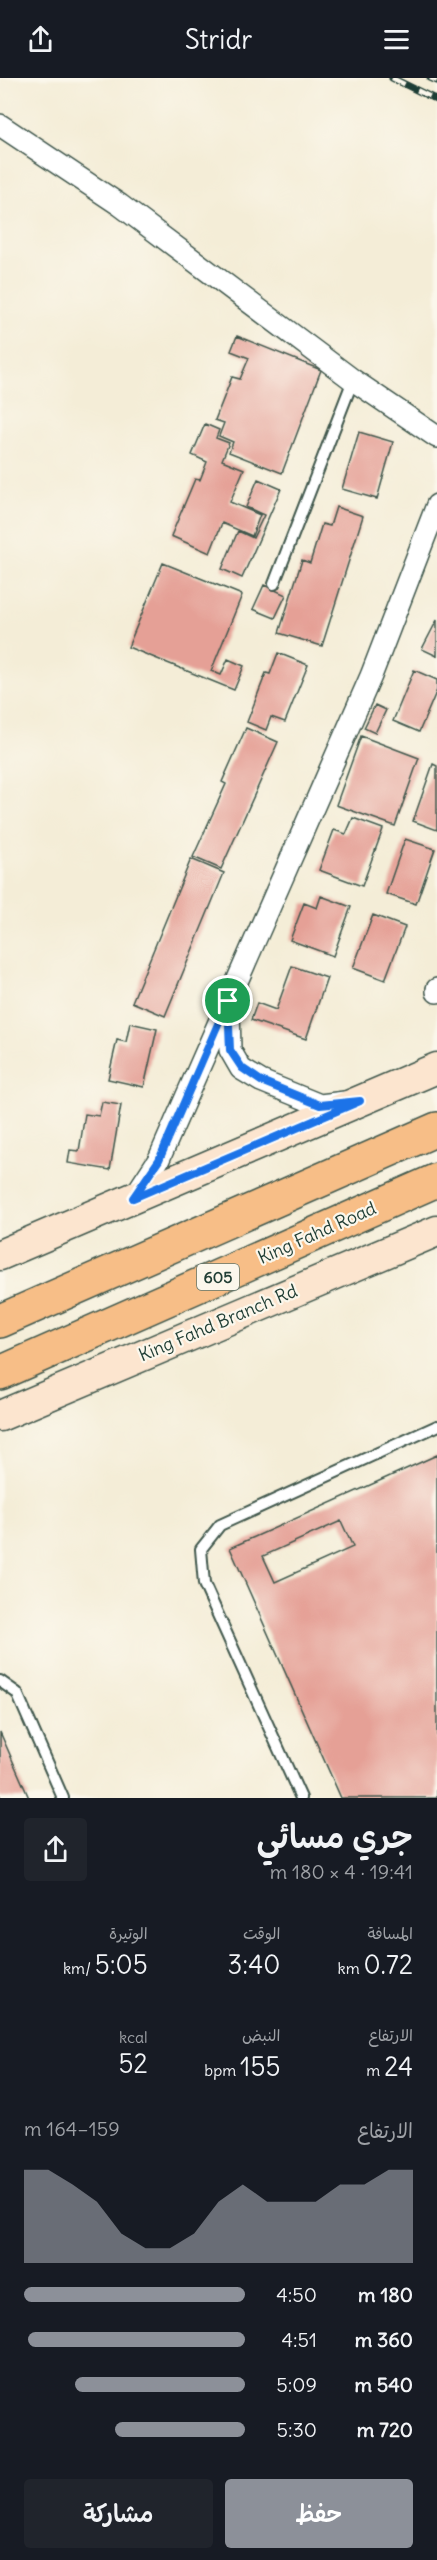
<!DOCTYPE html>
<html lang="ar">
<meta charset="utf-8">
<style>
body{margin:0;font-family:Delius,"Playpen Sans Arabic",sans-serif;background:#20242c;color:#f1f3f6;direction:rtl;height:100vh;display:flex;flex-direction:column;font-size:22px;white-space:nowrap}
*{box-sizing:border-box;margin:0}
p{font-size:20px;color:#9ea1a6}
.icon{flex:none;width:33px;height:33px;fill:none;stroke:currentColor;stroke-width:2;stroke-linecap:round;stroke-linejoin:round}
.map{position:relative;height:1720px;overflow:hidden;direction:ltr}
.sheet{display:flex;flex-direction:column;background:#171b24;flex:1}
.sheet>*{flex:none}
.pin{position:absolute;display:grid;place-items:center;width:51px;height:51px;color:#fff;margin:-26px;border:3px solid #fff;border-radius:50%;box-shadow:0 2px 6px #0007}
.round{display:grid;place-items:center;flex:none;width:63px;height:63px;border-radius:6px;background:#20242c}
.head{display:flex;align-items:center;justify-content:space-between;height:102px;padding:0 24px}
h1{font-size:33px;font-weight:600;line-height:45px}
.figures{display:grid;grid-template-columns:repeat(3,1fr);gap:9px;height:102px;padding:6px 24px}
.figures div{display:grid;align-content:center}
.figures b{font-size:26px;font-weight:600}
.figures small{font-size:16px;font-weight:400}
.figures p{font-size:16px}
.chart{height:168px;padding:12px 24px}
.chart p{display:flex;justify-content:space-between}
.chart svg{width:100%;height:108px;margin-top:6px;fill:#8c9099;opacity:.7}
.primary-button{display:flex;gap:12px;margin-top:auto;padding:12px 24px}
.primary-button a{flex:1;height:69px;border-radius:6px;background:#8c9099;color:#fff;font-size:24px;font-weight:600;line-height:69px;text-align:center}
.primary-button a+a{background:#20242c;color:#f1f3f6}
ul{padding:0 24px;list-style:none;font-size:20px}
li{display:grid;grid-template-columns:96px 72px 1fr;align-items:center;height:45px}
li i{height:15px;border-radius:8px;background:#8c9099}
header{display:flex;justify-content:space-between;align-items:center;height:78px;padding:0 24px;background:#171b24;font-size:27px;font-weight:600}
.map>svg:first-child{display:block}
.building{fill:#e5a096;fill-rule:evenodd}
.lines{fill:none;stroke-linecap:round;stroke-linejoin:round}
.lane-casing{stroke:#3f574c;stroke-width:14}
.street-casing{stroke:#3f574c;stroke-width:24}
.secondary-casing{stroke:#3f574c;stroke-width:33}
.highway-casing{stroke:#3f574c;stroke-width:36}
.lane{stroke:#fff;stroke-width:10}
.street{stroke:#fff;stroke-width:21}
.secondary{stroke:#fce5cf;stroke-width:30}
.highway{stroke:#f7be87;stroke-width:33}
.rail-casing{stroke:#1f3d34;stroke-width:7}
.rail{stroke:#fbf7ec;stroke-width:4.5;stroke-dasharray:14;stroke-linecap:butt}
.route-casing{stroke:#fff;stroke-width:12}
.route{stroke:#1a73e8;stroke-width:8}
.labels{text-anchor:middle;stroke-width:4.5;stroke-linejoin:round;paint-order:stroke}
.shield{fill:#fbf7ec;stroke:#61756b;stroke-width:1.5}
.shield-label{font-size:16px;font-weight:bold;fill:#1f3d34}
.street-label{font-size:18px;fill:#1f3d34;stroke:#fbf7ec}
</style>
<header><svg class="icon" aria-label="menu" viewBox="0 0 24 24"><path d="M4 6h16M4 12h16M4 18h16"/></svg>Stridr<svg class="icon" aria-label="share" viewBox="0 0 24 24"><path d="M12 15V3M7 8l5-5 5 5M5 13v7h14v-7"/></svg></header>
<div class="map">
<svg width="437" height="1720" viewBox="0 0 437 1720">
<rect width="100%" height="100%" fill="#fbf7ec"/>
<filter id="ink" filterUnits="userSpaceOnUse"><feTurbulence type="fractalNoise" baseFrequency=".0167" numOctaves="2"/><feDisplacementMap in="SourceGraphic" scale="12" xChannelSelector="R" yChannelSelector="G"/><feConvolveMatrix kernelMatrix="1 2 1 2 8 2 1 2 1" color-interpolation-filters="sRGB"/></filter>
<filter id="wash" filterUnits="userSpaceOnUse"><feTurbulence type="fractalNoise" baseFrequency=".008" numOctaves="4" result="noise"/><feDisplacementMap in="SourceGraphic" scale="24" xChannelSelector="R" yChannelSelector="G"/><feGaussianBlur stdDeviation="1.35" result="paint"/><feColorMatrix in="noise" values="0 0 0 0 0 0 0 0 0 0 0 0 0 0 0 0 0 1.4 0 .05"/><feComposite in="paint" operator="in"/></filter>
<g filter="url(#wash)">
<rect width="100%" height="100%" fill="#f4edd7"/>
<g id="blocks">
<path class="building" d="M 237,258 L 321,292 L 282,395 L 229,374 L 233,364 L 219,358 L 224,345 L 215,342 L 232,299 L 240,301 L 249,280 L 231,273 Z
M 205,346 L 219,352 L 216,360 L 229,365 L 222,382 L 244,391 L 230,424 L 260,437 L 252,458 L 222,445 L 210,475 L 171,458 L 195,401 L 200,402 L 207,384 L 192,377 Z
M 359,354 L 393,364 L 377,421 L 342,411 Z
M 258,401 L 281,411 L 242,500 L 222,491 L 238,453 L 253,460 L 264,437 L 246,429 Z
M 336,429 L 363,438 L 322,568 L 279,555 L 302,482 L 310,485 L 322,446 L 330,448 Z
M 163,485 L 242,517 L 211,593 L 221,597 L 228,581 L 244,588 L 234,612 L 128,569 Z
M 264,507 L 286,517 L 275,540 L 253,531 Z
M 437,542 L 437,578 L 422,571 Z
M 278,575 L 308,587 L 285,644 L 271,639 L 266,652 L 247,644 L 266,595 L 270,596 Z
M 414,592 L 437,602 L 437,612 L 419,654 L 393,643 Z
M 375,627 L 386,632 L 375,655 L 364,650 Z
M 246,650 L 278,664 L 221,791 L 193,779 L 226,706 L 222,704 Z
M 361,658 L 419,680 L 395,748 L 336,727 Z
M 433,686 L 437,688 L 437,752 L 413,743 Z
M 353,740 L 383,751 L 362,808 L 319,792 L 334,752 L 346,756 Z
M 405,761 L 435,771 L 416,826 L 386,816 Z
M 191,781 L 224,795 L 165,938 L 132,924 Z
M 321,818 L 351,829 L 333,878 L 290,862 L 304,825 L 317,830 Z
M 373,837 L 405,849 L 385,902 L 353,890 Z
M 292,888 L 327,900 L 306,961 L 251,942 L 257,925 L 276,932 Z
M 130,945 L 157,951 L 144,1009 L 108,1001 L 117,962 L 126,964 Z
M 102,1024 L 121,1027 L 110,1092 L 68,1085 L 70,1072 L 79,1073 L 85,1036 L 99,1038 Z
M 437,1377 L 437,1720 L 341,1720 L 230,1470 ZM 341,1443 L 353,1469 L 275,1504 L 263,1478 Z
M 0,1654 L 29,1720 L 0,1720 Z"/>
</g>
</g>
<g filter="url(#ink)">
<use href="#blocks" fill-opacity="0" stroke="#3f574c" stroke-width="1.5"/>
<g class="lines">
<g class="lane-casing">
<path id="lane" d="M 274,506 L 353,302
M 0,1603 L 17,1615 L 63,1720
M 301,1720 L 204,1506 L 201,1471 L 220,1447 L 437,1348"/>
</g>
<g class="street-casing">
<path id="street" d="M 0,47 L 120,127 L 353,302 L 437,359
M 437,911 L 437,914
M 229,930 L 230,972 L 241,991 L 261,1003 L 320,1027 L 345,1024
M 134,1119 L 159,1081 L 371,598 L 437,427"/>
</g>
<g class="secondary-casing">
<path id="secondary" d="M 0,1177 L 437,990
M 0,1338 L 437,1153"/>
</g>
<g class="highway-casing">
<path id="highway" d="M 0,1243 L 437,1051
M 0,1295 L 437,1102"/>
</g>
<use href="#lane" class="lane"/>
<use href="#street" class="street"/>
<use href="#secondary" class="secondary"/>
<use href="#highway" class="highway"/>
<g class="rail-casing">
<path id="rail" d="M 392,0 L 437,22
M 430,0 L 437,3"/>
</g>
<use href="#rail" class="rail"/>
</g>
</g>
<g class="lines" filter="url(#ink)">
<g class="route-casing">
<path id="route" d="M 228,923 L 230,972 L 242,990 L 261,1003 L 320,1027 L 360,1023 L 133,1120 L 159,1082 Z"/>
</g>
<use href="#route" class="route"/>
</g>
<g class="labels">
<rect class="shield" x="197" y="1186" width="42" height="26" rx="4.5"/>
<g class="shield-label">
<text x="218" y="1205">605</text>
</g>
<g class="street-label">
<text transform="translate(317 1155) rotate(-24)" y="6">King Fahd Road</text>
<text transform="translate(218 1245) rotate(-23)" y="6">King Fahd Branch Rd</text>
</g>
</g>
</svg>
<div class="pin" style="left:228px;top:923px;background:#1e9e55"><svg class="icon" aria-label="arrive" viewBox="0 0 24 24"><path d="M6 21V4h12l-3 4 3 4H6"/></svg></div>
</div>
<section class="sheet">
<div class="head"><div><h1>جري مسائي</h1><p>19:41 · 4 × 180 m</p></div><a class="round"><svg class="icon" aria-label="share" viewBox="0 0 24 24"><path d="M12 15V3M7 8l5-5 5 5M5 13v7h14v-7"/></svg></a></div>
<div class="figures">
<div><p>المسافة</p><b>0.72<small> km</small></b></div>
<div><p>الوقت</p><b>3:40</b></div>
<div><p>الوتيرة</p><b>5:05<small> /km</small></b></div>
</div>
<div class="figures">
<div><p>الارتفاع</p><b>24<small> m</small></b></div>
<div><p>النبض</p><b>155<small> bpm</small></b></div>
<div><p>kcal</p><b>52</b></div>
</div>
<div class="chart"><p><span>الارتفاع</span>159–164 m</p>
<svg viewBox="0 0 160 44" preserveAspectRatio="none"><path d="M0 44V6L10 6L20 12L30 19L40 32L50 38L60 38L70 32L80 19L90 12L100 19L110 19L120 19L130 12L140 12L150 6L160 6V44z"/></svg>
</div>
<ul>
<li><b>180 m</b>4:50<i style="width:100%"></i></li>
<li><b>360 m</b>4:51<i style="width:98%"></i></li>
<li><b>540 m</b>5:09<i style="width:77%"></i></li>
<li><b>720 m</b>5:30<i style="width:59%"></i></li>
</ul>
<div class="primary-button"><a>حفظ</a><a>مشاركة</a></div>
</section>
